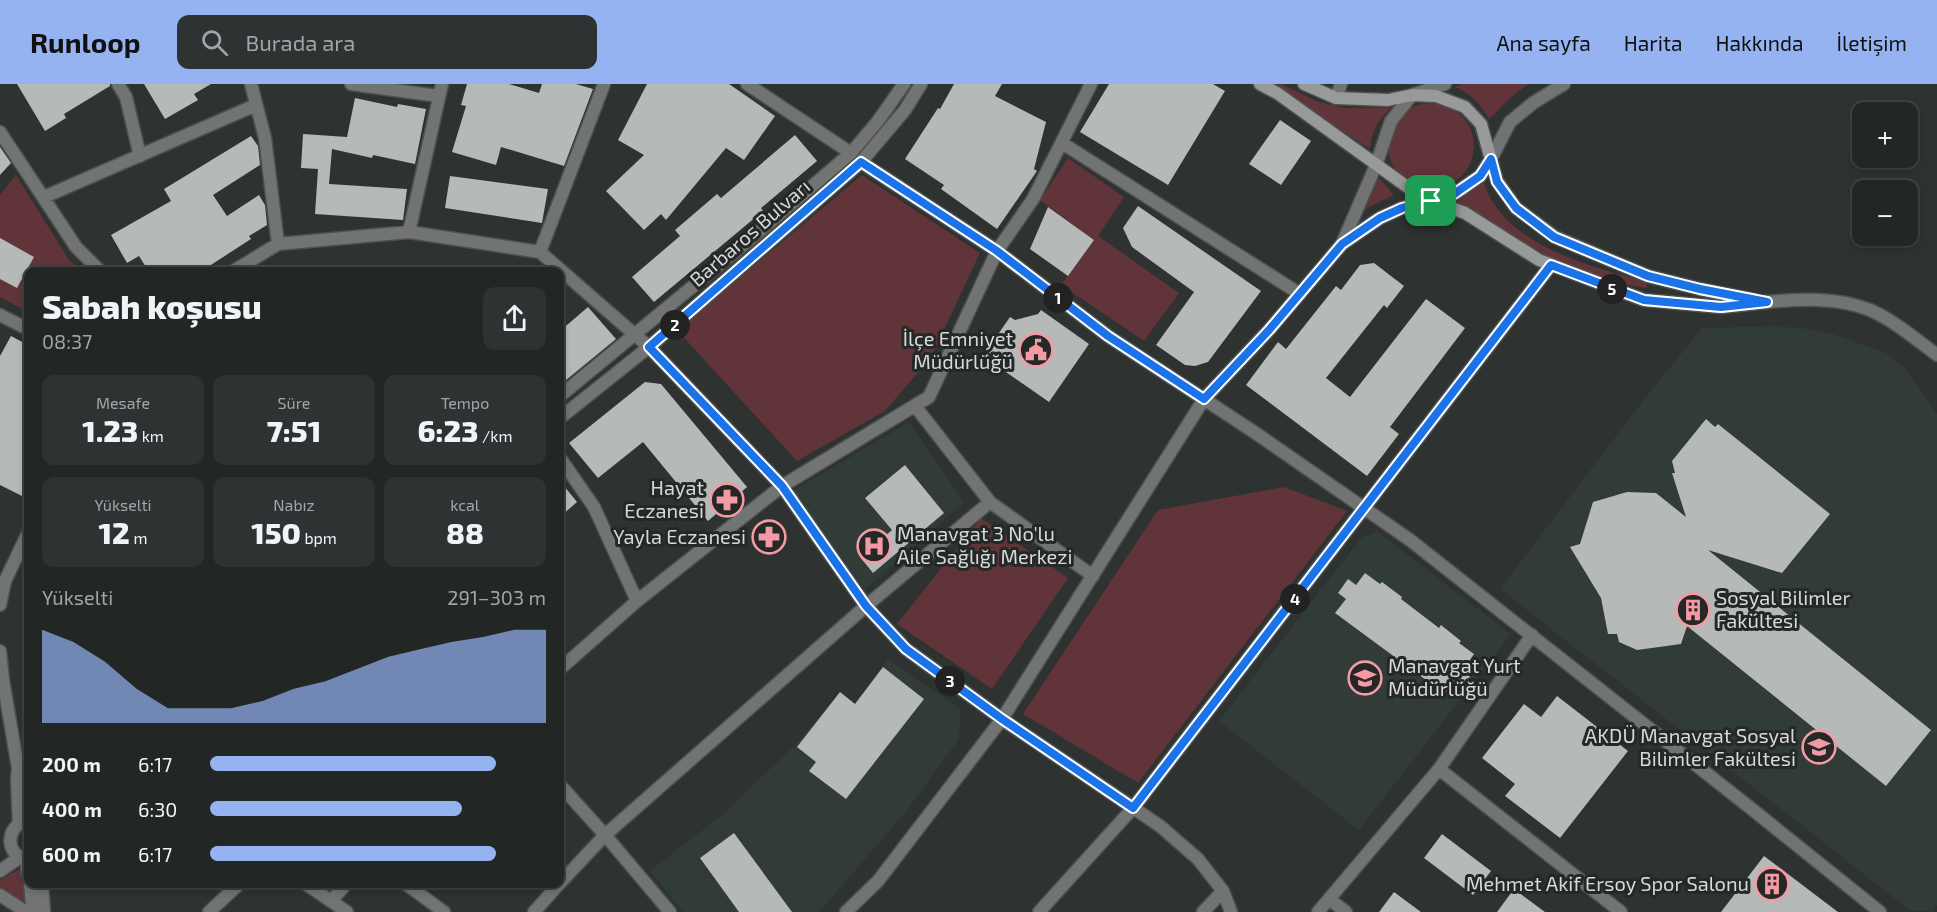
<!DOCTYPE html>
<html lang="tr">
<meta charset="utf-8">
<style>
body{margin:0;font-family:"Exo 2",sans-serif;background:#2e3232;color:#f1f3f6;height:100vh;display:flex;flex-direction:column;font-size:22px;white-space:nowrap}
*{box-sizing:border-box;margin:0}
p{font-size:20px;color:#a2a5a7}
.icon{flex:none;width:33px;height:33px;fill:none;stroke:currentColor;stroke-width:2;stroke-linecap:round;stroke-linejoin:round}
.map{position:relative;flex:1;overflow:hidden}
.drawer{position:absolute;left:24px;top:183px;width:540px;height:621px;display:flex;flex-direction:column;background:#222625;border-radius:12px;box-shadow:0 3px 9px #0003,0 0 0 2px #3f4342}
.drawer>*{flex:none}
.tools{position:absolute;left:1852px;top:18px;display:grid;gap:12px}
.tools a{display:grid;place-items:center;width:66px;height:66px;border-radius:12px;background:#222625;box-shadow:0 3px 9px #0003,0 0 0 2px #3f4342;font-size:30px}
.pin{position:absolute;display:grid;place-items:center;width:51px;height:51px;color:#fff;margin:-26px;border-radius:12px;box-shadow:0 3px 9px #0006}
.km{position:absolute;width:30px;height:30px;margin:-15px;border-radius:50%;background:#222;color:#fff;font-size:16px;line-height:30px;text-align:center}
.round{display:grid;place-items:center;flex:none;width:63px;height:63px;border-radius:12px;background:#2e3232}
.headline{display:flex;align-items:center;justify-content:space-between;height:102px;padding:0 18px}
h1{font-size:33px;font-weight:800;line-height:45px}
.stats{display:grid;grid-template-columns:repeat(3,1fr);gap:9px;height:102px;padding:6px 18px}
.stats div{display:grid;align-content:center;border-radius:12px;background:#2e3232;text-align:center}
.stats b{font-size:30px;font-weight:800}
.stats small{font-size:16px;font-weight:400}
.stats p{font-size:16px}
.chart{height:168px;padding:12px 18px}
.chart p{display:flex;justify-content:space-between}
.chart svg{width:100%;height:108px;margin-top:6px;fill:#95b2f1;opacity:.7}
ul{padding:0 18px;list-style:none;font-size:20px}
li{display:grid;grid-template-columns:96px 72px 1fr;align-items:center;height:45px}
li i{height:15px;border-radius:8px;background:#95b2f1}
header{display:flex;align-items:center;gap:36px;box-sizing:border-box;height:84px;padding:0 30px;background:#95b2f1;color:#111}
header strong{font-size:28px}
nav{display:flex;gap:33px;margin-inline-start:auto;font-size:21px}
.search{width:420px;height:54px;background:#2e3232;display:flex;align-items:center;gap:15px;box-sizing:border-box;padding:0 21px;border-radius:12px;color:#a2a5a7;font-size:22px}
.map>svg:first-child{display:block}
.built{fill:#313c39}
.green{fill:#61343a}
.building{fill:#b5b9b8}
.lines{fill:none;stroke-linecap:round;stroke-linejoin:round}
.minor-casing{stroke:#4c504f;stroke-width:15}
.tertiary-casing{stroke:#4c504f;stroke-width:15}
.secondary-casing{stroke:#4c504f;stroke-width:15}
.minor{stroke:#727474;stroke-width:12}
.tertiary{stroke:#727474;stroke-width:12}
.secondary{stroke:#979a99;stroke-width:12}
.route-casing{stroke:#fff;stroke-width:12}
.route{stroke:#1a73e8;stroke-width:8}
.labels{text-anchor:middle;stroke-width:6;stroke-linejoin:round;paint-order:stroke}
.street-label{font-size:20px;fill:#d7d9d9;stroke:#242827}
.poi-label{font-size:20px;fill:#d7d9d9;stroke:#242827;text-anchor:end}
</style>
<header>
<strong>Runloop</strong>
<div class="search"><svg class="icon" aria-label="search" viewBox="0 0 24 24"><circle cx="10" cy="10" r="6"/><path d="M15 15l6 6"/></svg>Burada ara</div>
<nav><a>Ana sayfa</a><a>Harita</a><a>Hakkında</a><a>İletişim</a></nav>
</header>
<div class="map">
<svg width="1937" height="828" viewBox="0 0 1937 828">
<rect width="100%" height="100%" fill="#2e3231"/>
<path class="built" d="M 1774,242 L 1809,245 L 1833,250 L 1886,269 L 1905,284 L 1937,330 L 1937,821 L 1933,827 L 1911,827 L 1500,505 L 1645,314 L 1702,244 Z
M 909,338 L 964,418 L 865,506 L 793,407 Z
M 1378,448 L 1511,550 L 1359,746 L 1219,637 L 1361,454 Z
M 888,575 L 961,626 L 959,655 L 905,729 L 819,828 L 683,828 L 650,787 L 722,731 L 792,664 L 840,608 L 855,619 Z"/>
<path class="green" d="M 1270,0 L 1282,0 L 1316,17 L 1344,24 L 1391,24 C 1376,39 1373,45 1370,65 Z
M 1463,0 L 1528,0 L 1510,14 L 1489,35 C 1478,19 1474,11 1455,3 Z
M1388 62a43 43 0 1 1 86 0a43 43 0 1 1-86 0Z
M 1068,74 L 1124,113 L 1098,152 L 1179,209 L 1144,257 L 1061,201 L 1094,156 L 1040,116 Z
M 16,91 L 69,176 L 83,187 L 28,188 L 28,228 L 0,213 L 0,111 Z
M 862,91 L 980,169 L 931,273 L 885,327 L 797,377 L 677,246 Z
M 1482,92 C 1497,159 1589,183 1647,197 L 1647,202 L 1646,204 C 1574,194 1515,154 1455,118 L 1470,107 Z
M 1379,94 L 1394,111 L 1369,123 L 1356,133 Z
M 1284,403 L 1347,427 L 1138,699 L 1023,630 L 1158,426 Z
M 981,434 L 1068,494 L 992,605 L 897,540 Z
M 18,786 L 21,786 L 25,790 L 27,823 L 0,803 L 0,796 Z"/>
<path class="building" d="M 17,0 L 110,0 L 110,2 L 64,30 L 66,34 L 45,47 Z
M 144,0 L 211,0 L 194,10 L 198,16 L 165,35 Z
M 467,0 L 509,0 L 539,9 L 542,0 L 576,0 L 593,5 L 564,82 L 501,63 L 496,81 L 452,68 L 466,22 L 461,21 Z
M 647,0 L 729,0 L 775,32 L 744,76 L 726,64 L 666,136 L 661,130 L 644,146 L 606,107 L 644,71 L 618,56 Z
M 954,0 L 1002,0 L 995,12 L 1046,38 L 1034,85 L 1037,87 L 997,145 L 941,105 L 944,101 L 905,75 L 938,24 L 940,25 Z
M 1109,0 L 1213,0 L 1225,7 L 1168,101 L 1080,48 Z
M 355,14 L 397,23 L 398,20 L 426,25 L 415,80 L 373,71 L 372,74 L 332,65 L 329,100 L 407,105 L 403,136 L 315,130 L 318,85 L 301,84 L 303,50 L 347,53 Z
M 1280,36 L 1311,57 L 1281,101 L 1249,80 Z
M 795,51 L 817,77 L 761,124 L 763,127 L 654,218 L 632,193 L 680,152 L 675,146 L 717,110 L 721,114 Z
M 251,52 L 258,62 L 260,81 L 213,111 L 227,132 L 259,111 L 265,121 L 267,141 L 249,152 L 251,155 L 200,188 L 149,188 L 139,172 L 127,179 L 111,151 L 171,117 L 164,105 Z
M 0,63 L 11,79 L 0,91 Z
M 450,92 L 548,105 L 542,139 L 445,124 Z
M 1138,122 L 1261,207 L 1208,278 L 1195,282 L 1185,281 L 1156,261 L 1194,208 L 1132,163 L 1123,144 Z
M 1048,123 L 1094,156 L 1068,192 L 1030,165 Z
M 0,154 L 34,173 L 17,204 L 0,195 Z
M 1374,179 L 1404,202 L 1387,224 L 1384,221 L 1326,294 L 1350,313 L 1426,215 L 1465,244 L 1390,343 L 1399,350 L 1367,392 L 1246,301 L 1278,258 L 1286,265 L 1336,202 L 1341,206 L 1360,181 Z
M 588,223 L 616,255 L 560,301 L 560,247 Z
M 1041,226 L 1089,260 L 1049,318 L 983,272 L 1010,233 L 1015,236 L 1038,230 Z
M 11,252 L 28,261 L 28,405 L 24,413 L 0,401 L 0,272 Z
M 645,298 L 661,300 L 747,403 L 708,437 L 643,358 L 598,394 L 569,359 Z
M 1706,335 L 1715,343 L 1718,340 L 1830,430 L 1782,489 L 1708,466 L 1931,646 L 1886,702 L 1687,542 L 1681,560 L 1637,566 L 1619,558 L 1617,550 L 1608,550 L 1601,514 L 1570,463 L 1580,460 L 1593,418 L 1627,408 L 1656,409 L 1686,433 L 1672,389 L 1675,389 L 1672,377 Z
M 905,381 L 944,429 L 873,489 L 860,473 L 892,446 L 865,414 Z
M 560,397 L 577,418 L 560,433 Z
M 1365,489 L 1380,500 L 1382,498 L 1402,513 L 1401,515 L 1439,544 L 1441,541 L 1461,557 L 1459,559 L 1474,570 L 1466,582 L 1473,588 L 1463,602 L 1455,596 L 1445,610 L 1335,529 L 1346,515 L 1338,509 L 1348,495 L 1356,501 Z
M 883,583 L 924,615 L 846,715 L 809,687 L 816,678 L 797,663 L 840,608 L 855,620 Z
M 1557,612 L 1628,667 L 1560,754 L 1505,712 L 1515,700 L 1482,674 L 1524,620 L 1541,633 Z
M 734,749 L 792,828 L 739,828 L 700,774 Z
M 1442,750 L 1491,787 L 1473,811 L 1424,774 Z
M 1764,772 L 1838,828 L 1721,828 Z
M 1514,805 L 1545,828 L 1497,828 Z
M 1394,808 L 1421,828 L 1379,828 Z"/>
<g class="lines">
<g class="minor-casing">
<path id="minor" d="M 118,0 L 126,13 L 140,72
M 251,0 L 265,54 L 278,160
M 351,0 L 438,12
M 747,0 L 851,69
M 1336,14 L 1341,0
M 0,48 L 76,163 L 101,188
M 1062,59 L 1300,210
M 861,78 L 997,167 L 1108,252 L 1257,350 L 1410,456 L 1748,722 L 1880,828
M 44,113 L 256,21
M 409,148 L 442,0
M 1342,160 L 1376,81 L 1391,37 L 1412,11 L 1445,0
M 540,168 L 604,0
M 232,188 L 278,160 L 409,148 L 540,168 L 649,263 L 782,402 L 866,522 L 906,565 L 1002,635 L 1160,742 L 1198,775 L 1223,807 L 1231,828
M 0,231 L 28,245
M 915,322 L 990,418 L 1093,492
M 560,374 L 594,423 L 637,517
M 0,521 L 5,497 L 28,449
M 0,567 L 3,596 L 18,684 L 17,696 L 19,740
M 560,585 L 637,517 L 782,402 L 929,313 L 997,167 L 1033,115 L 1091,0
M 18,684 L 27,694 L 28,709
M 1439,685 L 1532,551
M 560,701 L 605,751 L 670,828
M 26,775 L 28,791
M 560,799 L 605,751 L 866,522 L 990,418
M 30,800 L 33,828
M 42,800 L 44,828
M 306,800 L 347,828
M 406,800 L 444,828
M 1329,815 L 1346,828
M 331,817 L 346,800
M 209,828 L 239,800
M 534,828 L 559,800
M 846,828 L 878,797 L 1002,635 L 1204,315 L 1269,246 L 1342,160 L 1380,134 L 1402,124 L 1454,110 L 1480,92 L 1491,75 L 1510,38 L 1533,19 L 1564,0
M 1039,828 L 1133,724 L 1551,181
M 1203,828 L 1223,807
M 1318,828 L 1439,685 L 1621,828"/>
</g>
<g class="tertiary-casing">
<path id="tertiary" d="M 1767,218 C 1802,215 1837,213 1870,226 C 1893,236 1917,256 1937,271
M 560,312 L 743,161 L 851,69 L 878,37 L 904,0
M 560,334 L 649,263 L 861,78 L 905,26 L 921,0
M 28,737 C 5,740 4,773 28,775
M 0,787 L 20,773
M 0,811 L 26,828"/>
</g>
<g class="secondary-casing">
<path id="secondary" d="M 1260,0 L 1277,9 L 1413,107 L 1432,117 L 1465,129 L 1539,176 L 1644,216 L 1721,223 L 1767,218
M 1304,0 L 1336,14 L 1388,16 L 1412,11 L 1436,12 L 1465,23 L 1481,40 L 1497,97 L 1516,124 L 1555,153 L 1648,192 L 1700,205 L 1755,216"/>
</g>
<use href="#minor" class="minor"/>
<use href="#tertiary" class="tertiary"/>
<use href="#secondary" class="secondary"/>
</g>
<g class="lines">
<g class="route-casing">
<path id="route" d="M 1491,75 L 1497,98 L 1516,124 L 1554,153 L 1648,192 L 1700,205 L 1767,218 L 1721,223 L 1644,216 L 1551,181 L 1133,724 L 1002,635 L 906,565 L 866,522 L 782,402 L 649,263 L 861,78 L 997,167 L 1108,252 L 1204,315 L 1269,246 L 1342,160 L 1380,134 L 1402,124 L 1454,110 L 1480,92 Z"/>
</g>
<use href="#route" class="route"/>
</g>
<defs>
<g id="civic-ring" transform="scale(1.725)"><circle r="9.5" fill="#242827" stroke="#f49aa4" stroke-width="1.5"/><path d="M-.6-6.5H3V-4.5H.6V-3L4-1V1h2V6H-6V1h2V-1L-.6-3ZM-1.2 2.5V6h2.4V2.5Z" fill="#f49aa4"/></g>
<g id="pharmacy-ring" transform="scale(1.725)"><circle r="9.5" fill="#242827" stroke="#f49aa4" stroke-width="1.5"/><path d="M-2-6h4v4h4v4h-4v4h-4v-4h-4v-4h4Z" fill="#f49aa4"/></g>
<g id="hospital-ring" transform="scale(1.725)"><circle r="9.5" fill="#242827" stroke="#f49aa4" stroke-width="1.5"/><path d="M-5-5h3v3.5h4V-5h3V5h-3V1.5h-4V5h-3Z" fill="#f49aa4"/></g>
<g id="building-ring" transform="scale(1.725)"><circle r="9.5" fill="#242827" stroke="#f49aa4" stroke-width="1.5"/><path d="M-4-6H4V6H1V3H-1V6H-4ZM-2.5-4.3h1.7v1.8h-1.7ZM.8-4.3h1.7v1.8H.8ZM-2.5-1h1.7V.8h-1.7ZM.8-1h1.7V.8H.8Z" fill="#f49aa4"/></g>
<g id="school-ring" transform="scale(1.725)"><circle r="9.5" fill="#242827" stroke="#f49aa4" stroke-width="1.5"/><path d="M0-5L7-2L0 1L-7-2ZM-4 1L0 2.5L4 1V4Q0 6-4 4Z" fill="#f49aa4"/></g>
<g id="university-ring" transform="scale(1.725)"><circle r="9.5" fill="#242827" stroke="#f49aa4" stroke-width="1.5"/><path d="M0-5L7-2L0 1L-7-2ZM-4 1L0 2.5L4 1V4Q0 6-4 4Z" fill="#f49aa4"/></g>
</defs>
<g fill-rule="evenodd">
<use href="#civic-ring" x="1036" y="266"/>
<use href="#pharmacy-ring" x="727" y="416"/>
<use href="#pharmacy-ring" x="769" y="453"/>
<use href="#hospital-ring" x="874" y="462"/>
<use href="#building-ring" x="1693" y="526"/>
<use href="#school-ring" x="1365" y="594"/>
<use href="#university-ring" x="1819" y="663"/>
<use href="#building-ring" x="1772" y="800"/>
</g>
<g class="labels">
<g class="street-label">
<text transform="translate(750 149) rotate(-41)" y="7">Barbaros Bulvarı</text>
</g>
<g class="poi-label">
<text x="1013" y="262">İlçe Emniyet<tspan x="1013" dy="23">Müdürlüğü</tspan></text>
<text x="704" y="411">Hayat<tspan x="704" dy="23">Eczanesi</tspan></text>
<text x="897" y="457" text-anchor="start">Manavgat 3 No'lu<tspan x="897" dy="23">Aile Sağlığı Merkezi</tspan></text>
<text x="746" y="460">Yayla Eczanesi</text>
<text x="1716" y="521" text-anchor="start">Sosyal Bilimler<tspan x="1716" dy="23">Fakültesi</tspan></text>
<text x="1388" y="589" text-anchor="start">Manavgat Yurt<tspan x="1388" dy="23">Müdürlüğü</tspan></text>
<text x="1796" y="659">AKDÜ Manavgat Sosyal<tspan x="1796" dy="23">Bilimler Fakültesi</tspan></text>
<text x="1749" y="807">Mehmet Akif Ersoy Spor Salonu</text>
</g>
</g>
</svg>
<div class="tools">
<a>+</a>
<a>−</a>
</div>
<div class="pin" style="left:1431px;top:117px;background:#1e9e55"><svg class="icon" aria-label="arrive" viewBox="0 0 24 24"><path d="M6 21V4h12l-3 4 3 4H6"/></svg></div>
<b class="km" style="left:1058px;top:214px">1</b>
<b class="km" style="left:675px;top:241px">2</b>
<b class="km" style="left:950px;top:597px">3</b>
<b class="km" style="left:1295px;top:515px">4</b>
<b class="km" style="left:1612px;top:205px">5</b>
<section class="drawer">
<div class="headline"><div><h1>Sabah koşusu</h1><p>08:37</p></div><a class="round"><svg class="icon" aria-label="share" viewBox="0 0 24 24"><path d="M12 15V3M7 8l5-5 5 5M5 13v7h14v-7"/></svg></a></div>
<div class="stats">
<div><p>Mesafe</p><b>1.23<small> km</small></b></div>
<div><p>Süre</p><b>7:51</b></div>
<div><p>Tempo</p><b>6:23<small> /km</small></b></div>
</div>
<div class="stats">
<div><p>Yükselti</p><b>12<small> m</small></b></div>
<div><p>Nabız</p><b>150<small> bpm</small></b></div>
<div><p>kcal</p><b>88</b></div>
</div>
<div class="chart"><p><span>Yükselti</span>291–303 m</p>
<svg viewBox="0 0 160 44" preserveAspectRatio="none"><path d="M0 44V6L10 11L20 19L30 30L40 38L50 38L60 38L70 35L80 30L90 27L100 22L110 17L120 14L130 11L140 9L150 6L160 6V44z"/></svg>
</div>
<ul>
<li><b>200 m</b>6:17<i style="width:85%"></i></li>
<li><b>400 m</b>6:30<i style="width:75%"></i></li>
<li><b>600 m</b>6:17<i style="width:85%"></i></li>
</ul>
</section>
</div>
